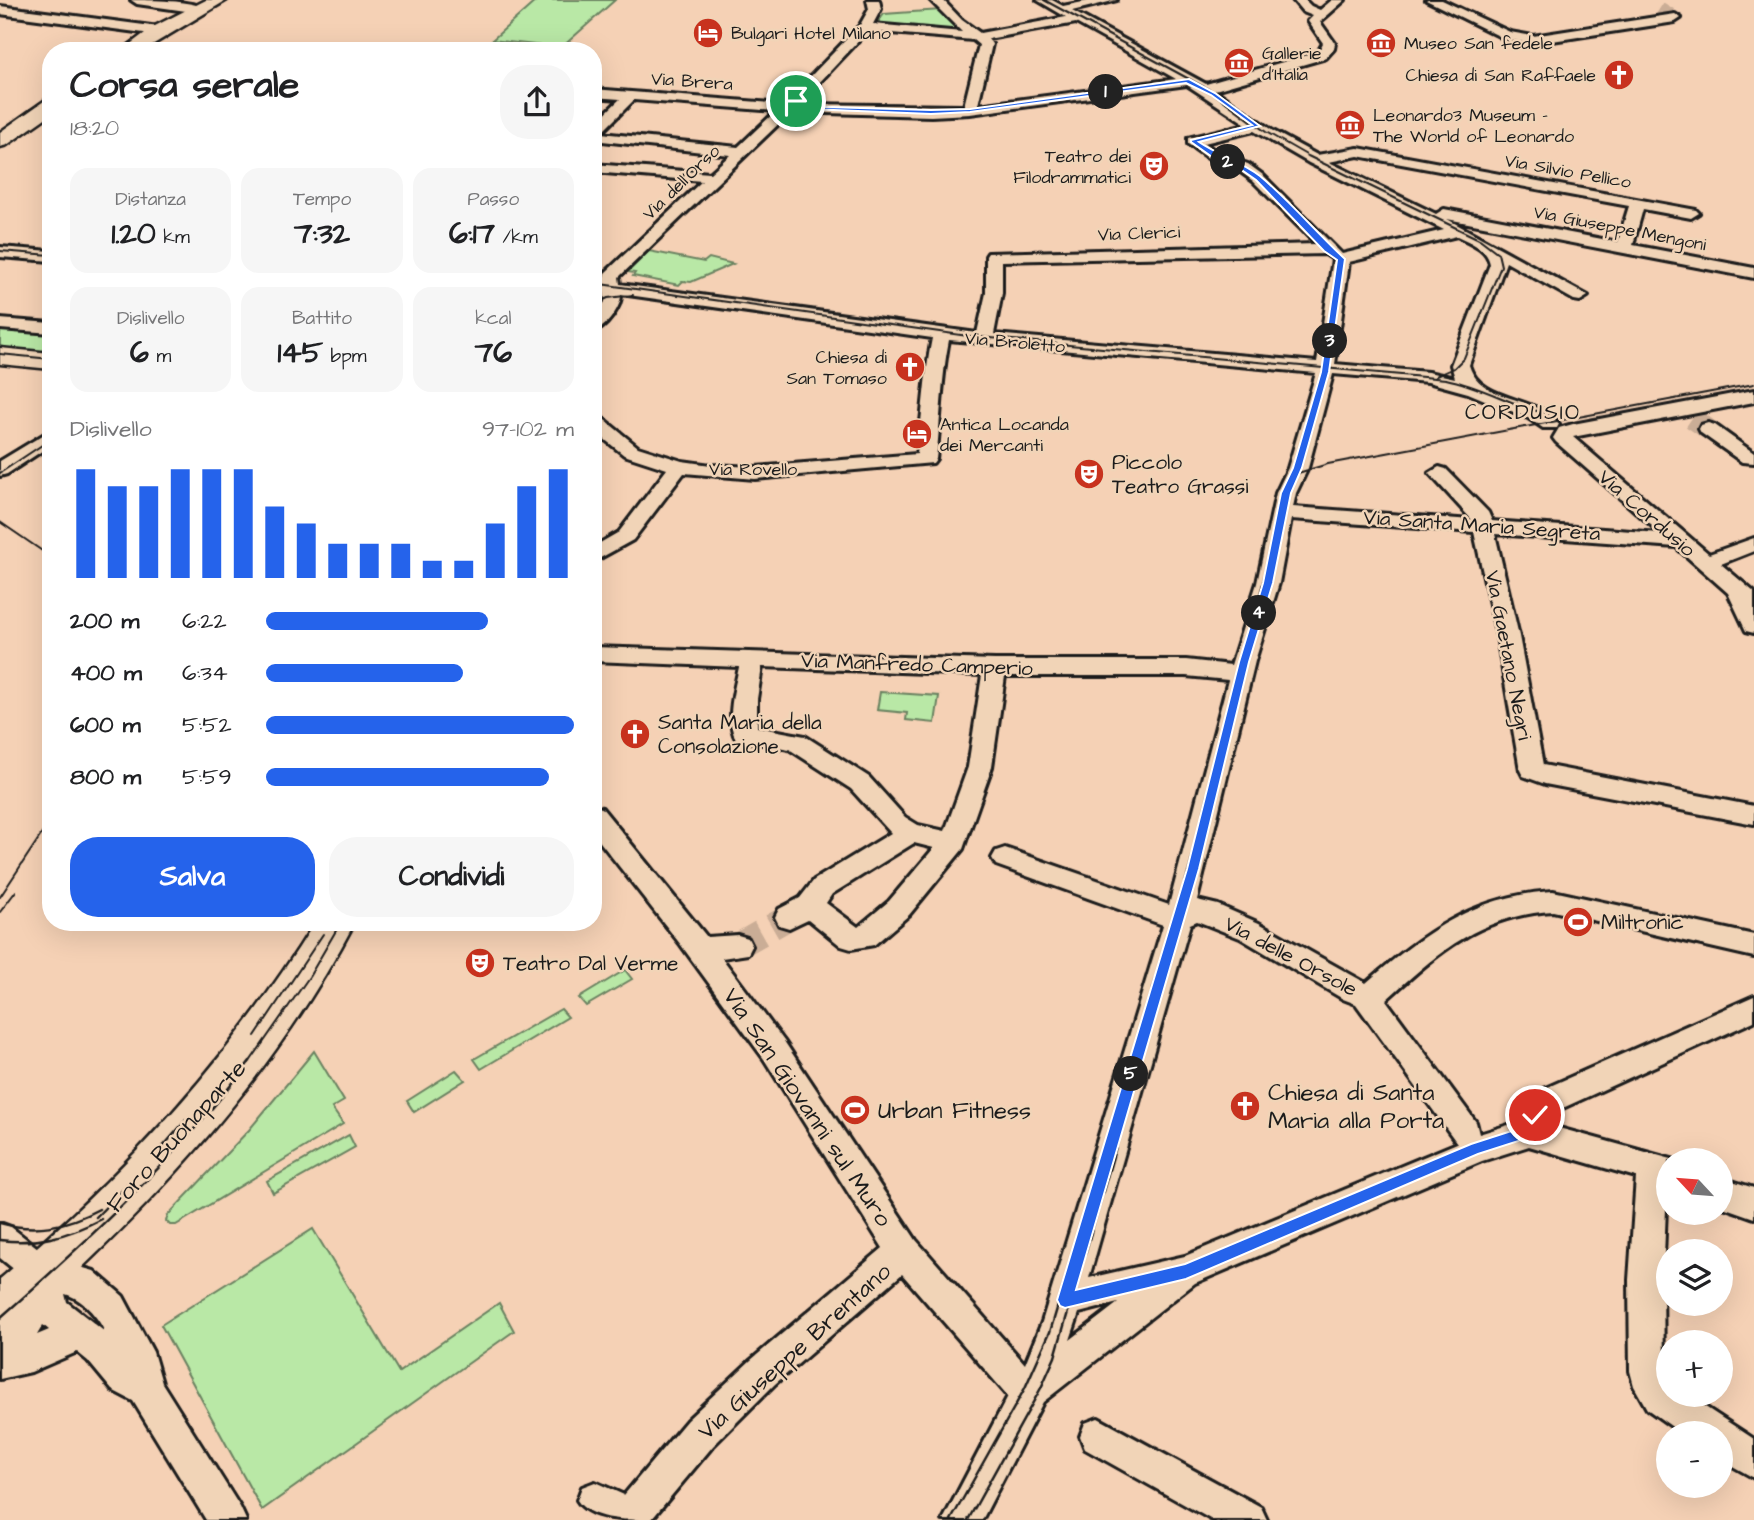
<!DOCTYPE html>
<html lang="it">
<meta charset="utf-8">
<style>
body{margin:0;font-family:"Architects Daughter",sans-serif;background:#f6f6f6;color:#202124;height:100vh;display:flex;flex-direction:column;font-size:26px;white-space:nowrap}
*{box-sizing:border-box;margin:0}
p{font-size:23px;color:#757577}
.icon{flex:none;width:38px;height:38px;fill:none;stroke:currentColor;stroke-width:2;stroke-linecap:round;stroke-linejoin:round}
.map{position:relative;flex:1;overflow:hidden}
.details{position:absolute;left:42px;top:42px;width:560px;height:889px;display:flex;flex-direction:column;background:#fff;border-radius:28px;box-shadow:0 7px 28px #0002}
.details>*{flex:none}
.needle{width:46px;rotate:296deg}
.fabs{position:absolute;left:1656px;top:1148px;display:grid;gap:14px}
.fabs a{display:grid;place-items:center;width:77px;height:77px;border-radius:50%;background:#fff;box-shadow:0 7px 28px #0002;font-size:35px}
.pin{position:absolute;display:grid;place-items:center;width:60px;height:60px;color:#fff;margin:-30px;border:4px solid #fff;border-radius:50%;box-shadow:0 2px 7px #0007}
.km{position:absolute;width:35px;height:35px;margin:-18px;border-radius:50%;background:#222;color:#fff;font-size:19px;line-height:35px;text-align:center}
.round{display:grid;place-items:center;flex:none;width:74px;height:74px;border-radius:28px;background:#f6f6f6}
.overview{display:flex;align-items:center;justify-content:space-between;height:119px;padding:0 28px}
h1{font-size:38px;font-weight:700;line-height:52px}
.stats{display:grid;grid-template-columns:repeat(3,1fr);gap:10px;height:119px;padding:7px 28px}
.stats div{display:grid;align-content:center;border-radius:18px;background:#f6f6f6;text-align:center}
.stats b{font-size:30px;font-weight:700}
.stats small{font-size:19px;font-weight:400}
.stats p{font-size:19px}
.chart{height:196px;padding:14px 28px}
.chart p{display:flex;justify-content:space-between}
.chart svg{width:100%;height:126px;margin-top:7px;stroke:#2563eb;stroke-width:6}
.cta{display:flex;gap:14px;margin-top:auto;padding:14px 28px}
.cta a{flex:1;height:80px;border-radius:28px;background:#2563eb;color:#fff;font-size:28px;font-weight:700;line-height:80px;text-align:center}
.cta a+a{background:#f6f6f6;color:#202124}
ul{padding:0 28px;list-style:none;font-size:23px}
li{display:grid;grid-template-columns:112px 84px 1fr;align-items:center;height:52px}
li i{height:18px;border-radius:9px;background:#2563eb}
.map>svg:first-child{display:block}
.green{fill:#b9e8a6;stroke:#6a8261;stroke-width:2}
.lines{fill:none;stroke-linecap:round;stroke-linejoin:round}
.street-tunnel-far2{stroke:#caad96;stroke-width:13;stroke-dasharray:13 7;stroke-linecap:butt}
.street-tunnel-far1{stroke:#caad96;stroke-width:21;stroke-dasharray:21 10;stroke-linecap:butt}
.street-tunnel{stroke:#caad96;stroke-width:26;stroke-dasharray:26 13;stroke-linecap:butt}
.street-casing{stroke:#1c1c1c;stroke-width:6}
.secondary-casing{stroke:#1c1c1c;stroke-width:5}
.street{fill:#f1d4b7;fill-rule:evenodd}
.secondary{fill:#f1d4b7;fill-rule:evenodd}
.tram-far1{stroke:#1c1c1c;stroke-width:2}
.tram{stroke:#1c1c1c;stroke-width:2.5}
.route{fill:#2563eb;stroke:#fff;stroke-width:2}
.labels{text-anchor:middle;stroke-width:5;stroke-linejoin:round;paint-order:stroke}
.far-poi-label{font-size:18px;fill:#1c1c1c;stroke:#f1d4b7;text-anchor:start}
.far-street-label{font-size:18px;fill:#1c1c1c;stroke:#f1d4b7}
.far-quarter-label{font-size:21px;letter-spacing:2px;fill:#1c1c1c;stroke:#f1d4b7}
.poi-label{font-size:21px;fill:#1c1c1c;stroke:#f1d4b7;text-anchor:start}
.street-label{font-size:21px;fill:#1c1c1c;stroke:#f1d4b7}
.near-poi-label{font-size:24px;fill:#1c1c1c;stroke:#f1d4b7;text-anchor:start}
.near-street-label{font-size:24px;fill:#1c1c1c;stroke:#f1d4b7}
</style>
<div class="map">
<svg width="1754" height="1520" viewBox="0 0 1754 1520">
<rect width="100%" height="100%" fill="#f5d1b5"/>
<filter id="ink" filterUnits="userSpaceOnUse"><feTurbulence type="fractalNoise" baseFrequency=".0143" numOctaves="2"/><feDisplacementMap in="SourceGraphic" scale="14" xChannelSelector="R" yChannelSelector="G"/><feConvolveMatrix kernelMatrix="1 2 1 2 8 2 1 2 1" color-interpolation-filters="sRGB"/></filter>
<g filter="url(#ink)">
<path class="green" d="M 537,0 L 615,0 L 561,48 L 492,40 Z
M 941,10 L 960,28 L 950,31 L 876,25 L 884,14 Z
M 649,251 L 704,262 L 709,258 L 733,264 L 691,282 L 683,281 L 679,285 L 633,276 L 635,273 L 628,272 Z
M 0,328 L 51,332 L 51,355 L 0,351 Z
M 880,692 L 939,696 L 935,723 L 906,720 L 907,713 L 877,710 Z
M 625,970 L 632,979 L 586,1006 L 579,998 Z
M 561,1009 L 568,1017 L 481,1069 L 474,1059 Z
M 314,1051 L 344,1101 L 332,1108 L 343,1124 L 176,1225 L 170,1225 L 166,1221 L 168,1215 L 249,1130 Z
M 456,1070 L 465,1080 L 414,1112 L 407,1101 Z
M 349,1135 L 355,1147 L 273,1193 L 267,1181 Z
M 313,1229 L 399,1372 L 499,1303 L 514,1331 L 262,1510 L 161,1325 Z"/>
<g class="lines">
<path class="street-tunnel-far2" d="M 1660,8 L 1671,15"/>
<path class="street-tunnel-far1" d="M 1692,418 L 1708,429"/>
<path class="street-tunnel" d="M 738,946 L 789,917"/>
<g class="street-casing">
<path id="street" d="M 131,0 C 151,0 191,0 206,9 L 200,13 L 137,4 Z
M 867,0 L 879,0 L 881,9 L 873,24 L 962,32 L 930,0 L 943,0 L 962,20 L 980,33 L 1066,17 L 1037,0 L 1052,0 L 1063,6 L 1093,0 L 1117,0 L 1072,11 L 1206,84 L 1318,52 L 1323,43 L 1308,21 L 1313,16 L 1303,12 L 1293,0 L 1305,0 L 1311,6 L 1320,10 L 1332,0 L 1345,0 L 1320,22 L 1335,43 L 1334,49 L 1326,58 L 1215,90 L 1273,131 L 1317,155 L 1358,148 L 1696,210 L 1699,213 L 1691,218 L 1643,209 L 1633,245 L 1754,268 L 1754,278 L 1447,219 L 1588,296 L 1580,301 L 1574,300 L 1506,262 L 1469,365 C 1480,403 1537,395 1559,424 L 1557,428 L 1543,428 L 1528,418 L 1468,393 L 1428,382 L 1333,374 L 1308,468 L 1296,493 L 1293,507 L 1472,520 L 1429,473 L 1439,467 L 1446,469 L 1488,512 L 1492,521 L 1660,533 L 1556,442 L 1553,438 L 1559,428 L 1573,424 L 1754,390 L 1754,402 L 1573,437 L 1709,554 L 1754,538 L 1754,551 L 1721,564 L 1754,592 L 1754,633 L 1746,631 L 1728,593 L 1676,547 L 1495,534 L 1519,636 L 1543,765 L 1754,806 L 1754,824 L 1545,784 L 1523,776 L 1520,770 L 1497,636 L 1474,532 L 1291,519 L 1279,583 L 1255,661 L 1197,900 L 1218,905 L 1259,923 L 1366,983 C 1424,933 1473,896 1553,891 L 1754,935 L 1754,957 L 1553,911 C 1478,916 1439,952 1386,1000 L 1476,1122 L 1479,1134 L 1518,1122 L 1532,1094 L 1754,996 L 1754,1021 L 1554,1112 L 1548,1125 L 1675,1160 L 1668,1160 L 1663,1280 L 1664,1371 L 1668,1379 L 1668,1395 L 1687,1395 L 1754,1439 L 1754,1478 L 1720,1459 L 1720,1433 L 1681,1433 L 1647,1409 L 1634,1386 L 1630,1371 L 1629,1280 L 1636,1177 L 1529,1146 L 1482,1161 L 1195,1283 L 1043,1402 L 982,1520 L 943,1520 L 1008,1396 L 902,1274 L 775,1384 L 713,1446 L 651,1520 C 624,1520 589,1520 577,1500 L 582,1487 L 595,1482 L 624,1495 L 687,1420 L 751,1360 L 883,1248 L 764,1059 L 681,945 L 593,833 L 593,806 L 602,808 L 707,937 L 738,935 L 748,938 L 752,946 L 748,954 L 722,958 L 784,1041 L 916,1240 L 1025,1364 L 1042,1322 L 1163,925 L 996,865 L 992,858 L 996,851 L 1005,848 L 1169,905 L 1228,680 L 1186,676 L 1005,676 L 992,767 L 963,849 L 909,915 L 874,945 L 851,949 L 841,946 L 808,919 L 789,928 L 779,925 L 775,917 L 779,909 L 800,898 L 814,880 L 891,833 L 851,789 L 789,749 L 736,739 C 725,720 735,687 739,667 L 593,661 L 593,647 L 995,660 L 1186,660 L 1231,665 L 1257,583 L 1276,493 L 1288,468 L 1316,373 L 949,340 C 941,379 941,419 936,459 L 933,463 L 755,479 L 684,473 L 633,540 L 593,562 L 593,547 L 619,532 L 667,469 L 624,455 L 593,430 L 593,414 L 600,416 L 638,447 L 682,461 L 711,465 L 755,467 L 917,454 C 923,415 924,376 932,338 L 621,294 C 622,306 606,329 593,332 L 593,316 L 605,302 L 604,291 L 593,290 L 593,280 L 603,281 L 605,273 L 702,181 L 593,172 L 593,164 L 710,173 L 730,155 L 593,140 L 593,125 L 620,99 L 593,97 L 593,89 L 784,104 L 860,25 L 869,9 ZM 1076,23 L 1176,79 L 978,105 L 992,44 L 988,39 ZM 868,31 L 973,40 L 979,45 L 964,106 L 799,104 ZM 1187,85 L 1246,124 L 1188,138 L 1188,144 L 1212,161 L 1238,170 L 1253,181 L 1316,244 L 988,253 L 986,256 L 986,293 L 977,333 L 620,284 L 619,277 L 791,112 L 931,116 L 970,114 ZM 634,100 L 776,111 L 738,147 L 601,133 ZM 1254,131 L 1309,163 L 1444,230 L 1342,254 L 1263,175 L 1248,164 L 1222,155 L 1204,143 ZM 1358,156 L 1629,206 L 1618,242 L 1444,209 L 1436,214 L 1329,162 ZM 1457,236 C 1471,243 1487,248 1490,264 L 1451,365 L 1455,378 L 1428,372 L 1335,364 L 1349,262 ZM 1325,254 L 1333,259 L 1317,362 L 994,334 L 1002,293 L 1002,261 ZM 762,667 L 982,675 L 968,767 L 945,831 L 918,825 L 905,817 L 869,777 L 805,736 L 757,727 L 757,699 ZM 914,843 L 934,848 L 889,901 L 858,927 L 826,903 L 832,894 ZM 1197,921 L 1240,938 L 1343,999 L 1356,1004 L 1457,1143 L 1185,1256 L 1089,1278 L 1190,924 ZM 1118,1303 L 1070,1340 L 1079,1313 Z
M 1426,0 L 1442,0 L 1510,32 L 1533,36 L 1675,14 L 1681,18 L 1675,22 L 1533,44 L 1503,38 Z
M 0,6 L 159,27 L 165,31 L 159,35 L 0,14 Z
M 0,247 L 51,251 L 51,261 L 0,257 Z
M 0,319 L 51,323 L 51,333 L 0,329 Z
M 1708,423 L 1715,425 L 1754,453 L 1754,463 L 1742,462 L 1701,433 L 1699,429 L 1701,425 Z
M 51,430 L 51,445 L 7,474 L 0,476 L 0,461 Z
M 1720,1177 L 1754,1188 L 1754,1218 L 1720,1206 Z
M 0,1223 L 11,1227 L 52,1259 L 94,1271 L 123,1296 L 153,1352 L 162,1383 L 240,1507 L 246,1520 L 206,1520 L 133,1401 L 112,1390 L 88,1361 L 77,1352 L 31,1372 L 0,1379 L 0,1326 L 16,1307 L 26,1279 L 0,1258 ZM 65,1294 C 82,1298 98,1317 105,1332 L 67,1302 ZM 43,1325 L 49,1330 L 37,1335 Z
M 1098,1418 L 1261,1507 L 1267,1520 L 1212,1520 L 1085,1449 L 1080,1436 L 1085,1423 Z"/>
</g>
<g class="secondary-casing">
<path id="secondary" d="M 206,0 L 227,0 L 142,51 L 121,51 L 153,27 Z
M 51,99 L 51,114 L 7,145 L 0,147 L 0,132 L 44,101 Z
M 0,348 L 51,353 L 51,369 L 0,364 Z
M 315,922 L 355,922 C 272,1080 149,1210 17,1327 L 0,1333 L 0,1279 C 123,1176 230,1059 315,922 Z"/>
</g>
<use href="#street" class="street"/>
<use href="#secondary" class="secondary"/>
<path class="tram-far1" d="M 1044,0 L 1211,91 L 1266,132 L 1308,156 L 1481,240 L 1498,253 L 1501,266 L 1464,358 L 1454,368 L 1436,376
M 0,251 L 51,255
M 593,283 L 968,336 L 1446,379 C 1485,387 1518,409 1557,416
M 593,305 L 608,298 L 633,295
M 0,354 L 51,359
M 0,473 L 51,439
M 0,522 L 51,557
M 0,897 L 51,820
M 0,912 L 16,891
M 255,1036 L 323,934
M 249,1063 L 309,977 L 341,922
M 1131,1063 L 1190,867 L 1289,482 L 1298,473 L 1328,464 L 1754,384"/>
<path class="tram" d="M 154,1157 L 186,1120
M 96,1217 L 137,1175
M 0,1223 C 36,1233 67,1226 99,1209
M 0,1240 C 37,1245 68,1236 101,1219
M 0,1318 C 90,1239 177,1157 250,1061
M 951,1520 L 1025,1388 L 1050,1332 L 1131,1061
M 968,1520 L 1041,1388 L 1055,1357 L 1129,1101"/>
</g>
</g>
<path class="route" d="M 1189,79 L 1215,93 L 1260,126 L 1199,142 C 1218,155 1242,162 1260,176 C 1289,200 1317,233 1345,259 L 1329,372 L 1302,468 L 1291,493 L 1273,583 L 1249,662 L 1199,869 L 1076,1290 L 1185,1264 L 1471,1144 L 1524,1127 L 1530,1110 L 1540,1110 L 1543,1115 L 1534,1136 L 1478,1154 L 1186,1279 L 1065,1308 L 1060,1306 L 1057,1300 L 1187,869 L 1239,662 L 1263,583 L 1281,493 L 1293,468 L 1321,372 L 1337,260 L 1324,251 L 1256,180 L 1240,169 L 1215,159 L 1191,142 L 1191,140 L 1252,125 L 1211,95 L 1186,83 L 970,112 L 931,114 L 785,108 L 796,99 L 799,101 L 793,106 L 931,110 L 970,109 Z"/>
<defs>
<g id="hotel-disc" transform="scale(1.575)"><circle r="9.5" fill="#c8321e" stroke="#f1d4b7"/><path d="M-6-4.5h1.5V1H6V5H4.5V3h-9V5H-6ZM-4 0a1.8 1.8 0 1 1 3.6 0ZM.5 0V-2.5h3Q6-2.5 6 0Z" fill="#fff"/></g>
<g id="museum-disc" transform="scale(1.575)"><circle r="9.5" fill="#c8321e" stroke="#f1d4b7"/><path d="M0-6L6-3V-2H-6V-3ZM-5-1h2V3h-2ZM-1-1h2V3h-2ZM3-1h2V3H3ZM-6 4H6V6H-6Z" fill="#fff"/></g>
<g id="church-disc" transform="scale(1.575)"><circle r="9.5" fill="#c8321e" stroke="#f1d4b7"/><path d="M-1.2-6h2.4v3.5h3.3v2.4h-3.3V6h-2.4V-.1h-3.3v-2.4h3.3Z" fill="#fff"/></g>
<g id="theatre-disc" transform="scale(1.575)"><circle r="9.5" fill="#c8321e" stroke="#f1d4b7"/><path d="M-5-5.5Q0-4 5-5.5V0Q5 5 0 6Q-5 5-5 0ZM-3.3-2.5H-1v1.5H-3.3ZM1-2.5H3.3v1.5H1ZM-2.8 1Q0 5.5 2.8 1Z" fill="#fff"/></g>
<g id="stadium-disc" transform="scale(1.575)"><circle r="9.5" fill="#c8321e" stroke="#f1d4b7"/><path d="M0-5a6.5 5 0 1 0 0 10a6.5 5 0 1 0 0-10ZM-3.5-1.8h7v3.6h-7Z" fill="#fff"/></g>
</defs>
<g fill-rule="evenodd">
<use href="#hotel-disc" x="708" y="33"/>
<use href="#museum-disc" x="1381" y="43"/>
<use href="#museum-disc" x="1239" y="63"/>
<use href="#church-disc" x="1619" y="75"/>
<use href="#museum-disc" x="1350" y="125"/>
<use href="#theatre-disc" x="1154" y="166"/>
<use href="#church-disc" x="910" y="367"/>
<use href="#hotel-disc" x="917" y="434"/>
<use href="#theatre-disc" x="1089" y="474"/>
<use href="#church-disc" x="635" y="734"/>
<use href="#stadium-disc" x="1578" y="922"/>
<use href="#theatre-disc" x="480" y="963"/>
<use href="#church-disc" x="1245" y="1106"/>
<use href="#stadium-disc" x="855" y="1110"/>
</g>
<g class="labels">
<g class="far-poi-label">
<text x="731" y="39">Bulgari Hotel Milano</text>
<text x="1404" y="49">Museo San fedele</text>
<text x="1262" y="59">Gallerie<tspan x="1262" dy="21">d'Italia</tspan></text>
<text x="1596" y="81" text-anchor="end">Chiesa di San Raffaele</text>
<text x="1373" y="121">Leonardo3 Museum –<tspan x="1373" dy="21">The World of Leonardo</tspan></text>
<text x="1131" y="162" text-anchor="end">Teatro dei<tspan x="1131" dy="21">Filodrammatici</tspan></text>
<text x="887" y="363" text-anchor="end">Chiesa di<tspan x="887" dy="21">San Tomaso</tspan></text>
<text x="940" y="430">Antica Locanda<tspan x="940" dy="21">dei Mercanti</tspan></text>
</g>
<g class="far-street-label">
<text transform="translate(692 81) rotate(4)" y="6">Via Brera</text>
<text transform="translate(1568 171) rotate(10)" y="6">Via Silvio Pellico</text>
<text transform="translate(681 182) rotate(-44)" y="6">Via dell'Orso</text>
<text transform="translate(1620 228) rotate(11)" y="6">Via Giuseppe Mengoni</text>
<text transform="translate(1139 233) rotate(-2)" y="6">Via Clerici</text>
<text transform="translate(1015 342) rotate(5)" y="6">Via Broletto</text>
<text x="753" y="475">Via Rovello</text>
</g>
<g class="far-quarter-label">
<text x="1523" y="419">CORDUSIO</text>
</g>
<g class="poi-label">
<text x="1112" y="469">Piccolo<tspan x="1112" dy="24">Teatro Grassi</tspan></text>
<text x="658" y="729">Santa Maria della<tspan x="658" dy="24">Consolazione</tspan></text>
<text x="1601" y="929">Miltronic</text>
<text x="503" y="970">Teatro Dal Verme</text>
</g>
<g class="street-label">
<text transform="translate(1647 513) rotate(41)" y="7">Via Cordusio</text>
<text transform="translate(1482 525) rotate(4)" y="7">Via Santa Maria Segreta</text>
<text transform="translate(1509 655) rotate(79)" y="7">Via Gaetano Negri</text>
<text transform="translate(917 664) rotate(2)" y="7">Via Manfredo Camperio</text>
<text transform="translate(1291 956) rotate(28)" y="7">Via delle Orsole</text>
</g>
<g class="near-poi-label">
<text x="1268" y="1100">Chiesa di Santa<tspan x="1268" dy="28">Maria alla Porta</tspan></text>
<text x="878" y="1118">Urban Fitness</text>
</g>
<g class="near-street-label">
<text transform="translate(808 1107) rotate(56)" y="8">Via San Giovanni sul Muro</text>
<text transform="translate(176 1136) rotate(-48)" y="8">Foro Buonaparte</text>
<text transform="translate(794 1351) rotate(-42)" y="8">Via Giuseppe Brentano</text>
</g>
</g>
</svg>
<div class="fabs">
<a><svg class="needle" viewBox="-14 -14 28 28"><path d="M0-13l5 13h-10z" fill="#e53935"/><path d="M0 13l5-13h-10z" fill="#757577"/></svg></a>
<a><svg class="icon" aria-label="layers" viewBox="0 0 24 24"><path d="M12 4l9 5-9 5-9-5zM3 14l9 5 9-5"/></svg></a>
<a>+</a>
<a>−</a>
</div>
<div class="pin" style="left:796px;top:101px;background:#1e9e55"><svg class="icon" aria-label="arrive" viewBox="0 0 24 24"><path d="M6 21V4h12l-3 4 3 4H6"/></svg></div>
<div class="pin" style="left:1535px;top:1115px;background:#d93025"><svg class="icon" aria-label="check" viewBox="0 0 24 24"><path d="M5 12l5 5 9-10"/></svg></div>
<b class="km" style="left:1106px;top:92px">1</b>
<b class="km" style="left:1228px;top:162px">2</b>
<b class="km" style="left:1330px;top:341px">3</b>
<b class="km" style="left:1259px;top:613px">4</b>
<b class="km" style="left:1131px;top:1074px">5</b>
<section class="details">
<div class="overview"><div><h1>Corsa serale</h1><p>18:20</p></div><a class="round"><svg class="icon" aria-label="share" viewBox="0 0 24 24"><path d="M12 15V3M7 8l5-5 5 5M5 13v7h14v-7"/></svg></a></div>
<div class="stats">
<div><p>Distanza</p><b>1.20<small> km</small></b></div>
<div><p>Tempo</p><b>7:32</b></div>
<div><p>Passo</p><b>6:17<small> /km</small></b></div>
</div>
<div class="stats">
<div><p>Dislivello</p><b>6<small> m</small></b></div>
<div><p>Battito</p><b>145<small> bpm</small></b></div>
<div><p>kcal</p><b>76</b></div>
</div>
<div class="chart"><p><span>Dislivello</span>97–102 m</p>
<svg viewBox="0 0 160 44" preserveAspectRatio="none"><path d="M5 44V6M15 44V12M25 44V12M35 44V6M45 44V6M55 44V6M65 44V19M75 44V25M85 44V32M95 44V32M105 44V32M115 44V38M125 44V38M135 44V25M145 44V12M155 44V6"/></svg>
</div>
<ul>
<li><b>200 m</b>6:22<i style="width:72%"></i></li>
<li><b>400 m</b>6:34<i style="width:64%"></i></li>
<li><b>600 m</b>5:52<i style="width:100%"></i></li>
<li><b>800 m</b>5:59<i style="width:92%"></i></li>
</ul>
<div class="cta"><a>Salva</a><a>Condividi</a></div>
</section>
</div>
